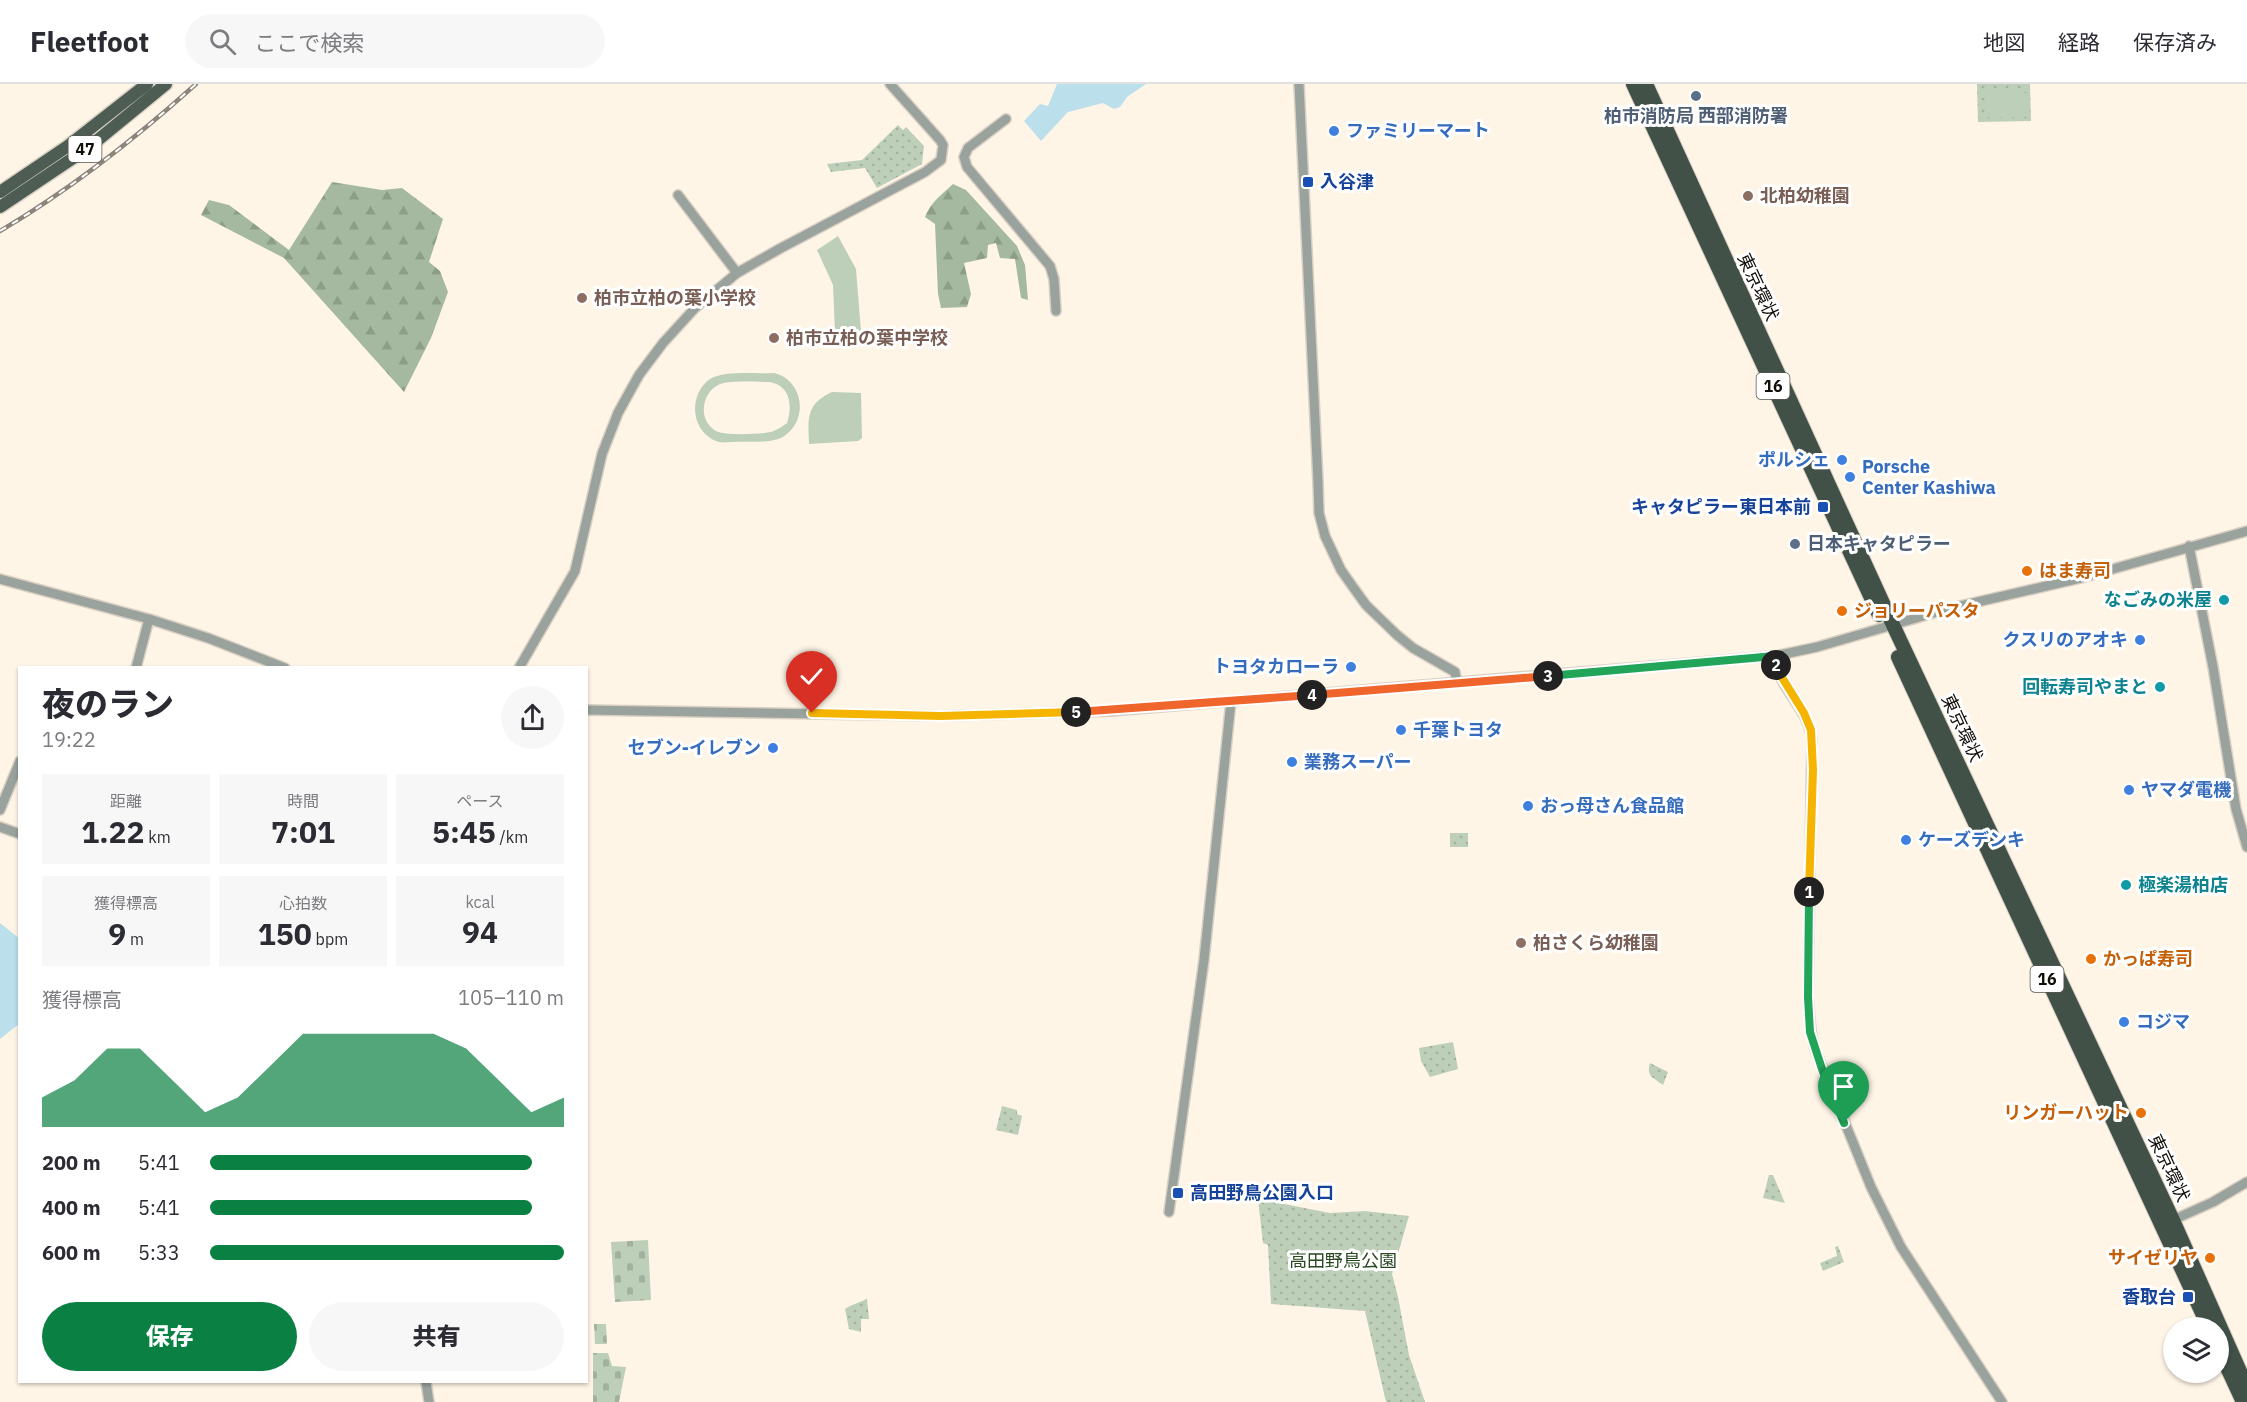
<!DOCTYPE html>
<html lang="ja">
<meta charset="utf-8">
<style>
body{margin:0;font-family:"IBM Plex Sans","Noto Sans JP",sans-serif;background:#f7f7f7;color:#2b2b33;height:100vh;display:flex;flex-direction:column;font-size:22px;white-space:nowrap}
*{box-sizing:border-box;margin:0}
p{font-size:20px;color:#7c7c81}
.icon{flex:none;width:33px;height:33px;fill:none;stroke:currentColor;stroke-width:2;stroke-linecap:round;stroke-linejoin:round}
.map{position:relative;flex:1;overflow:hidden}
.panel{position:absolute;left:18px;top:582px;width:570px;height:717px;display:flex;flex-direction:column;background:#fff;border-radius:0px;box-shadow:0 2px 4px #0004}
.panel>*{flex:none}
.controls{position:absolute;left:2163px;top:1233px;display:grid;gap:12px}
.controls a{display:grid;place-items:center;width:66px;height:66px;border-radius:50%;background:#fff;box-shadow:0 2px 4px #0004;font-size:30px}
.pin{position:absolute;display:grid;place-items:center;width:51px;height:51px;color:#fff;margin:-62px -26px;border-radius:50% 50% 50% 0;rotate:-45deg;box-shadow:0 0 6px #0007}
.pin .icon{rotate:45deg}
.km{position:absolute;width:30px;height:30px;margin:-15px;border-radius:50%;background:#222;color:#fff;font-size:16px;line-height:30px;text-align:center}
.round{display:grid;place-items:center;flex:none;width:63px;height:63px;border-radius:32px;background:#f7f7f7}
.summary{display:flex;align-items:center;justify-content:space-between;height:102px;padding:0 24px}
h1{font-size:33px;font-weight:800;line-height:45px}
.stats{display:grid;grid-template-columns:repeat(3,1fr);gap:9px;height:102px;padding:6px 24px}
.stats div{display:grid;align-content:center;border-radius:0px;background:#f7f7f7;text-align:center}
.stats b{font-size:30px;font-weight:800}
.stats small{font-size:16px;font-weight:400}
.stats p{font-size:16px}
.chart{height:168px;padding:12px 24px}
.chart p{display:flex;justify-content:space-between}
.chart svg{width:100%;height:108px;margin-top:6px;fill:#0b8043;opacity:.7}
.action{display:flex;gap:12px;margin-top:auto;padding:12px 24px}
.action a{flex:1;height:69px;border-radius:36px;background:#0b8043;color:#fff;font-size:24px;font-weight:800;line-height:69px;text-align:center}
.action a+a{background:#f7f7f7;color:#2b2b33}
ul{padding:0 24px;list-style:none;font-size:20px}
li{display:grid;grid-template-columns:96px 72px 1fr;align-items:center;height:45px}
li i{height:15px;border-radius:8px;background:#0b8043}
header{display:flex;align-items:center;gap:36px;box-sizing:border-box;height:84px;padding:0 30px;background:#fff;border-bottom:2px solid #e1e1e2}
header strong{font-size:28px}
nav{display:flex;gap:33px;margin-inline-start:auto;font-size:21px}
.search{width:420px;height:54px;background:#f7f7f7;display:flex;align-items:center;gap:15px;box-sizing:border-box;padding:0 21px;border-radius:33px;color:#7c7c81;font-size:22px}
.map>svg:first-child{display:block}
.forest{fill:url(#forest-firs)}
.cemetery{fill:url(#cemetery-stones)}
.park{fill:url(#park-dots)}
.pitch{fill:#bdcfb9;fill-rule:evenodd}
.water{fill:#bbdfeb}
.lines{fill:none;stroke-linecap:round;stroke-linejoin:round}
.tertiary-casing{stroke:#d9d0c3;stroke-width:12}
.primary-casing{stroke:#d9d0c3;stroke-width:15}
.trunk-casing{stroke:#d9d0c3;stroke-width:16}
.tertiary{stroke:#99a29c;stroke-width:9}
.primary{stroke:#4e5d54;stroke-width:12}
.trunk{stroke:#415148;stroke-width:14}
.rail-casing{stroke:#8c857b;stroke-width:4.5}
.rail{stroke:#fff;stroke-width:2;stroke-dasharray:7;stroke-linecap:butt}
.split-1-casing{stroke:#fff;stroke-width:12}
.split-2-casing{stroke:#fff;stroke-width:12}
.split-3-casing{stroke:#fff;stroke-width:12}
.split-4-casing{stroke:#fff;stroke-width:12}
.split-5-casing{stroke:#fff;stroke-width:12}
.split-6-casing{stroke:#fff;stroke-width:12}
.split-1{stroke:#22a559;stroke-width:8}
.split-2{stroke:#f5b400;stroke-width:8}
.split-3{stroke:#22a559;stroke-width:8}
.split-4{stroke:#f0652b;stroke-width:8}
.split-5{stroke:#f0652b;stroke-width:8}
.split-6{stroke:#f5b400;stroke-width:8}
.service-dot{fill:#5c6f8a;stroke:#fff;stroke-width:2}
.shop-dot{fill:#3f7fe0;stroke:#fff;stroke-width:2}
.transit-dot{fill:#1a4fb4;stroke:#fff;stroke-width:2}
.education-dot{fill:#8d6e63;stroke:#fff;stroke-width:2}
.food-dot{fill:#e8710a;stroke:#fff;stroke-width:2}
.culture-dot{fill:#0f9aa8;stroke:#fff;stroke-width:2}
.labels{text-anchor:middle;stroke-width:6;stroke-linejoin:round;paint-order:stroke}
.shield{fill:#fff;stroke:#585651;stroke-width:1.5}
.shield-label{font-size:16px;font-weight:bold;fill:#110d07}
.service-label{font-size:18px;font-weight:bold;fill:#4e5e75;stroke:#fff}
.shop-label{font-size:18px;font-weight:bold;fill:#366cbe;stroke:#fff;text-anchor:start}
.transit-label{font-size:18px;font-weight:bold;fill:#164399;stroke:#fff;text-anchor:start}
.education-label{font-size:18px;font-weight:bold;fill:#785e54;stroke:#fff;text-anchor:start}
.street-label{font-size:18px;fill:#110d07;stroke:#fff}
.food-label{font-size:18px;font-weight:bold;fill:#c56008;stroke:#fff;text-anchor:start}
.culture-label{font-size:18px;font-weight:bold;fill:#0d838f;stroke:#fff;text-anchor:end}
.park-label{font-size:18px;fill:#294721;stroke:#fff}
</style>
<header>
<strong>Fleetfoot</strong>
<div class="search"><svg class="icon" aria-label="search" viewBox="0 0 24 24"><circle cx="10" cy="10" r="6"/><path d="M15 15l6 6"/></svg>ここで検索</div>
<nav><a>地図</a><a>経路</a><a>保存済み</a></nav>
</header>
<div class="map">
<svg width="2247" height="1318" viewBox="0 0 2247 1318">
<defs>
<pattern id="forest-firs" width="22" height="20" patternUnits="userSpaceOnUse" patternTransform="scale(1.5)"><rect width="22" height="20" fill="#a5b9a0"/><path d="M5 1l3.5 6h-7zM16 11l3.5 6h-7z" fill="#8d9e88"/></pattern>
<pattern id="cemetery-stones" width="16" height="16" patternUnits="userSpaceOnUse" patternTransform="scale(1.5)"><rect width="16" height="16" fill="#bdcfb9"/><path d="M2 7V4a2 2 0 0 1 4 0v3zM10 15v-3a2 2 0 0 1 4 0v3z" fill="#a1b19e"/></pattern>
<pattern id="park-dots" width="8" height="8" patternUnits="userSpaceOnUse" patternTransform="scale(1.5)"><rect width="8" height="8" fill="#bdcfb9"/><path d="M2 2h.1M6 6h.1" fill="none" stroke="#a1b19e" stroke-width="1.8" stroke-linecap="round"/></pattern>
</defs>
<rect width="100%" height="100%" fill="#fff5e7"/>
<path class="forest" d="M 332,98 L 382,106 L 402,104 L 443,135 L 429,178 L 440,187 L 448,208 L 431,254 L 404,308 L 284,174 L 201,131 L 209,116 L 229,121 L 289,166 Z
M 953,100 L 966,106 L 1017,162 L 1025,181 L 1028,216 L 1021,214 L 1015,175 L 1000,174 L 996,159 L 988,161 L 987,174 L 964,179 L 971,210 L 967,223 L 941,224 L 938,210 L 935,140 L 925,133 C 930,119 942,110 953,100 Z"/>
<path class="cemetery" d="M 648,1156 L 651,1216 L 615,1218 L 611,1158 Z
M 594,1240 L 606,1240 L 607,1260 L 595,1260 Z
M 593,1269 L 608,1269 L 612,1282 L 626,1283 L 619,1318 L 593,1318 Z"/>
<path class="park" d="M 1977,0 L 2030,0 L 2031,37 L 1978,38 Z
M 898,41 L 903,46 L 906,43 L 924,62 L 922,80 L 877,104 L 865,84 L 831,88 L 827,80 L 862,76 Z
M 1450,749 L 1468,749 L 1468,763 L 1450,763 Z
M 1453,958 L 1458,985 L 1430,993 L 1421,977 L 1419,964 Z
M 1650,979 L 1668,988 L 1663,1001 C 1653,993 1646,993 1650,979 Z
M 1002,1022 L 1017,1026 L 1017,1030 L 1022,1032 L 1018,1051 L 996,1046 Z
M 1769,1091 L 1773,1091 L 1785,1119 L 1763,1114 Z
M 1258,1115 L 1330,1129 L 1365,1127 L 1409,1132 L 1392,1190 L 1398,1213 L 1409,1271 L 1425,1318 L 1386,1318 L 1365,1227 L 1271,1220 L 1268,1161 L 1263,1159 Z
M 1838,1162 L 1844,1178 L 1823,1187 L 1820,1179 L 1837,1172 L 1835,1163 Z
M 867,1215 L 869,1235 L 861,1235 L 861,1248 L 849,1245 L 845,1225 C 852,1220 859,1219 867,1215 Z"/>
<path class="pitch" d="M 2014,5 L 2026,9 L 2027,33 L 1990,34 L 1987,32 L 1986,6 Z
M 838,152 L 856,185 L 861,247 L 835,248 L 833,201 L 817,166 Z
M 774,289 C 804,296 809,337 783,353 C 770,360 748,357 733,358 C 729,358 723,359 719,358 C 691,350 687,311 710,295 C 724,286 757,290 774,289 ZM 769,298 C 790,301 793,321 787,339 C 782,343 777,346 771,348 C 760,350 726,352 716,347 C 698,337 701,310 718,301 C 727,296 757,298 769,298 Z
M 832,308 L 861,309 L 862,354 L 858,357 L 809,360 C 808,334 806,320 832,308 Z"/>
<path class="water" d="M 1057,0 L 1146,0 L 1127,13 L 1120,23 L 1114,25 L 1103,19 L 1068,28 L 1041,57 L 1024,37 L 1040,20 L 1048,22 Z
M 0,839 L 20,855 L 19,940 L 0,955 Z"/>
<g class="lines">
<g class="tertiary-casing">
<path id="tertiary" d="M 1299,0 L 1318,398 L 1319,429 L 1325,452 L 1341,486 L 1353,503 L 1366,521 L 1397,551 L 1413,564 L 1455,588 L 1457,599
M 1006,35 L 968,64 L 964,73 L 967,83 L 1050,182 L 1054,195 L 1056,227
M 678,111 L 737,189
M 2189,462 L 2213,583 L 2236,725 L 2247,763
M 0,495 L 149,535 L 208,554 L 285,584
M 1775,572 C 1777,604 1809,624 1812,656 L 1808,913 L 1811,948 L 1815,965 L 1871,1103 L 1901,1163 L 2002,1318
M 136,584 L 149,535
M 519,584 L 575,487 L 602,370 L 618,329 L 639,291 L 663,259 L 695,224 L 737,189 L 781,164 L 925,88 L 941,76 L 943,61 L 940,56 L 890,0
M 586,626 L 941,632 L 1111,627 L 1775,572 L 1817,563 L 1947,525 L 2081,494 L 2247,447
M 0,726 L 20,677
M 0,743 L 20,750
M 1169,1128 L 1204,876 L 1231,617
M 2171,1139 L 2173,1136 L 2213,1118 L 2247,1098
M 426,1298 L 429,1318"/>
</g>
<g class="primary-casing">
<path id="primary" d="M 0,108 L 68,62 L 147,0
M 0,123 L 88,64 L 166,0"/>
</g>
<g class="trunk-casing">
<path id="trunk" d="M 1633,0 L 1879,531
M 1646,0 L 1893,541 L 2173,1136 L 2247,1303
M 1898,573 L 2209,1244
M 2218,1264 L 2243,1318"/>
</g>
<use href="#tertiary" class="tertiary"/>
<use href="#primary" class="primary"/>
<use href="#trunk" class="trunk"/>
<g class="rail-casing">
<path id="rail" d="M 0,147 C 71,105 135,55 196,0"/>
</g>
<use href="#rail" class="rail"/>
</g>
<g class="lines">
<g class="split-1-casing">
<path id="split-1" d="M 1809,808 L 1808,913 L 1810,948 L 1822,985 L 1844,1039"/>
</g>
<g class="split-2-casing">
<path id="split-2" d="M 1776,581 L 1778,587 L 1804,629 L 1811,646 L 1813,686 L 1809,808"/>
</g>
<g class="split-3-casing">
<path id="split-3" d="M 1548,592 L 1775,572 L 1776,581"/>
</g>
<g class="split-4-casing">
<path id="split-4" d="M 1312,611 L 1548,592"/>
</g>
<g class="split-5-casing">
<path id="split-5" d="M 1076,628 L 1312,611"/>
</g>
<g class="split-6-casing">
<path id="split-6" d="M 812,629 L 941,632 L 1076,628"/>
</g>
<use href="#split-1" class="split-1"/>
<use href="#split-2" class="split-2"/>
<use href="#split-3" class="split-3"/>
<use href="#split-4" class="split-4"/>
<use href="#split-5" class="split-5"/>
<use href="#split-6" class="split-6"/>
</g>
<g class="service-dot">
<circle cx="1696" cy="12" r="6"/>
<circle cx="1795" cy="460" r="6"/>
</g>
<g class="shop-dot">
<circle cx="1334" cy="47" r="6"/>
<circle cx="1842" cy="376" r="6"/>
<circle cx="1850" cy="393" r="6"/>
<circle cx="2140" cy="556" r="6"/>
<circle cx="1351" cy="583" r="6"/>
<circle cx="1401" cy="646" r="6"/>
<circle cx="773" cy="664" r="6"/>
<circle cx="1292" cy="678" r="6"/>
<circle cx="2129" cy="706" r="6"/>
<circle cx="1528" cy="722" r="6"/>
<circle cx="1906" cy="756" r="6"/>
<circle cx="2124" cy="938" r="6"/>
</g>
<g class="transit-dot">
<rect x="1302" y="92" width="12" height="12" rx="3"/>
<rect x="1817" y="417" width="12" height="12" rx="3"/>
<rect x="1172" y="1103" width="12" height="12" rx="3"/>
<rect x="2182" y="1207" width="12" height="12" rx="3"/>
</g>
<g class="education-dot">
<circle cx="1748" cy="112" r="6"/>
<circle cx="582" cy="214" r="6"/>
<circle cx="774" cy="254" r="6"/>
<circle cx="1521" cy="859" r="6"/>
</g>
<g class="food-dot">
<circle cx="2027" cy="487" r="6"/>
<circle cx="1842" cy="527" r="6"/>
<circle cx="2091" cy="875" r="6"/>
<circle cx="2141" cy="1029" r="6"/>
<circle cx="2210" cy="1174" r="6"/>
</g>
<g class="culture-dot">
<circle cx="2224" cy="516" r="6"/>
<circle cx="2160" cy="603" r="6"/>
<circle cx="2126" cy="801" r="6"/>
</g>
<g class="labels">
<g class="shield">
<rect x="68.5" y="52" width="33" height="26" rx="4.5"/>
<rect x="1756.5" y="289" width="33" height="26" rx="4.5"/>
<rect x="2030.5" y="882" width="33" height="26" rx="4.5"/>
</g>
<g class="shield-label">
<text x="85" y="71">47</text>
<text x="1773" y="308">16</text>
<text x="2047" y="901">16</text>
</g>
<g class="service-label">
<text x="1696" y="38">柏市消防局 西部消防署</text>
<text x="1807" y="466" text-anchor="start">日本キャタピラー</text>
</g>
<g class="shop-label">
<text x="1346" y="53">ファミリーマート</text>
<text x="1830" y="382" text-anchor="end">ポルシェ</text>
<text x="1862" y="389">Porsche<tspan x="1862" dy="21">Center Kashiwa</tspan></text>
<text x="2128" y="562" text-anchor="end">クスリのアオキ</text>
<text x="1339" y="589" text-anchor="end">トヨタカローラ</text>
<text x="1413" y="652">千葉トヨタ</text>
<text x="761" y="670" text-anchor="end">セブン-イレブン</text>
<text x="1304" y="684">業務スーパー</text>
<text x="2141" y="712">ヤマダ電機</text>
<text x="1540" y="728">おっ母さん食品館</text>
<text x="1918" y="762">ケーズデンキ</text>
<text x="2136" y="944">コジマ</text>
</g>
<g class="transit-label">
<text x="1320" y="104">入谷津</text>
<text x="1811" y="429" text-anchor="end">キャタピラー東日本前</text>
<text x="1190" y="1115">高田野鳥公園入口</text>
<text x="2176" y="1219" text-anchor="end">香取台</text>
</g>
<g class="education-label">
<text x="1760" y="118">北柏幼稚園</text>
<text x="594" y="220">柏市立柏の葉小学校</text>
<text x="786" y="260">柏市立柏の葉中学校</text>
<text x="1533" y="865">柏さくら幼稚園</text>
</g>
<g class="street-label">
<text transform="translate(1758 203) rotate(65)" y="6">東京環状</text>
<text transform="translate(1962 644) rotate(65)" y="6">東京環状</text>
<text transform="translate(2169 1084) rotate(65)" y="6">東京環状</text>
</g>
<g class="food-label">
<text x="2039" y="493">はま寿司</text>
<text x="1854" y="533">ジョリーパスタ</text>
<text x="2103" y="881">かっぱ寿司</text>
<text x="2129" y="1035" text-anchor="end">リンガーハット</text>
<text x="2198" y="1180" text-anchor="end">サイゼリヤ</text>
</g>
<g class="culture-label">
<text x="2212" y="522">なごみの米屋</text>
<text x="2148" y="609">回転寿司やまと</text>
<text x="2138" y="807" text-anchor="start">極楽湯柏店</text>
</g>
<g class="park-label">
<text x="1343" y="1183">高田野鳥公園</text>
</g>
</g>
</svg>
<div class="controls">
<a><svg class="icon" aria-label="layers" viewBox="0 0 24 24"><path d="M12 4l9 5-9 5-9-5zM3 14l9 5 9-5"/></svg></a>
</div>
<div class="pin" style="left:1844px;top:1039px;background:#1e9e55"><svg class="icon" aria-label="arrive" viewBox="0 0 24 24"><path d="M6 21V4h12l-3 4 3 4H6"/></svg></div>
<div class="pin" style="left:812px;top:629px;background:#d93025"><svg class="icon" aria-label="check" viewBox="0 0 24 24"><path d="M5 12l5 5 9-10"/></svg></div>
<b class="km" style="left:1809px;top:808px">1</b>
<b class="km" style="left:1776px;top:581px">2</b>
<b class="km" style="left:1548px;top:592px">3</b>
<b class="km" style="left:1312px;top:611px">4</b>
<b class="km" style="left:1076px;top:628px">5</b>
<section class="panel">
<div class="summary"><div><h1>夜のラン</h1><p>19:22</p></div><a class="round"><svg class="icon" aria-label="share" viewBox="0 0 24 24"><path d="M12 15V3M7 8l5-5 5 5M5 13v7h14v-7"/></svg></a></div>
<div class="stats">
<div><p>距離</p><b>1.22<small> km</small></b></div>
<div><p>時間</p><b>7:01</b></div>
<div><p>ペース</p><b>5:45<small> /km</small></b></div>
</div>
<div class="stats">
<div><p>獲得標高</p><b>9<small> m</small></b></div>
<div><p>心拍数</p><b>150<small> bpm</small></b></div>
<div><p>kcal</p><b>94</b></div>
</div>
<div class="chart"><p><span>獲得標高</span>105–110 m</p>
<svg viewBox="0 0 160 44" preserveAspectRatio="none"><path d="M0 44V32L10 25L20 12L30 12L40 25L50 38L60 32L70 19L80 6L90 6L100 6L110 6L120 6L130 12L140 25L150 38L160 32V44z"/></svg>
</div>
<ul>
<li><b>200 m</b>5:41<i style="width:91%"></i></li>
<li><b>400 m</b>5:41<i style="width:91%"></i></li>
<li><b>600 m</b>5:33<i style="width:100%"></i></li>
</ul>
<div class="action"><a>保存</a><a>共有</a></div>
</section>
</div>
